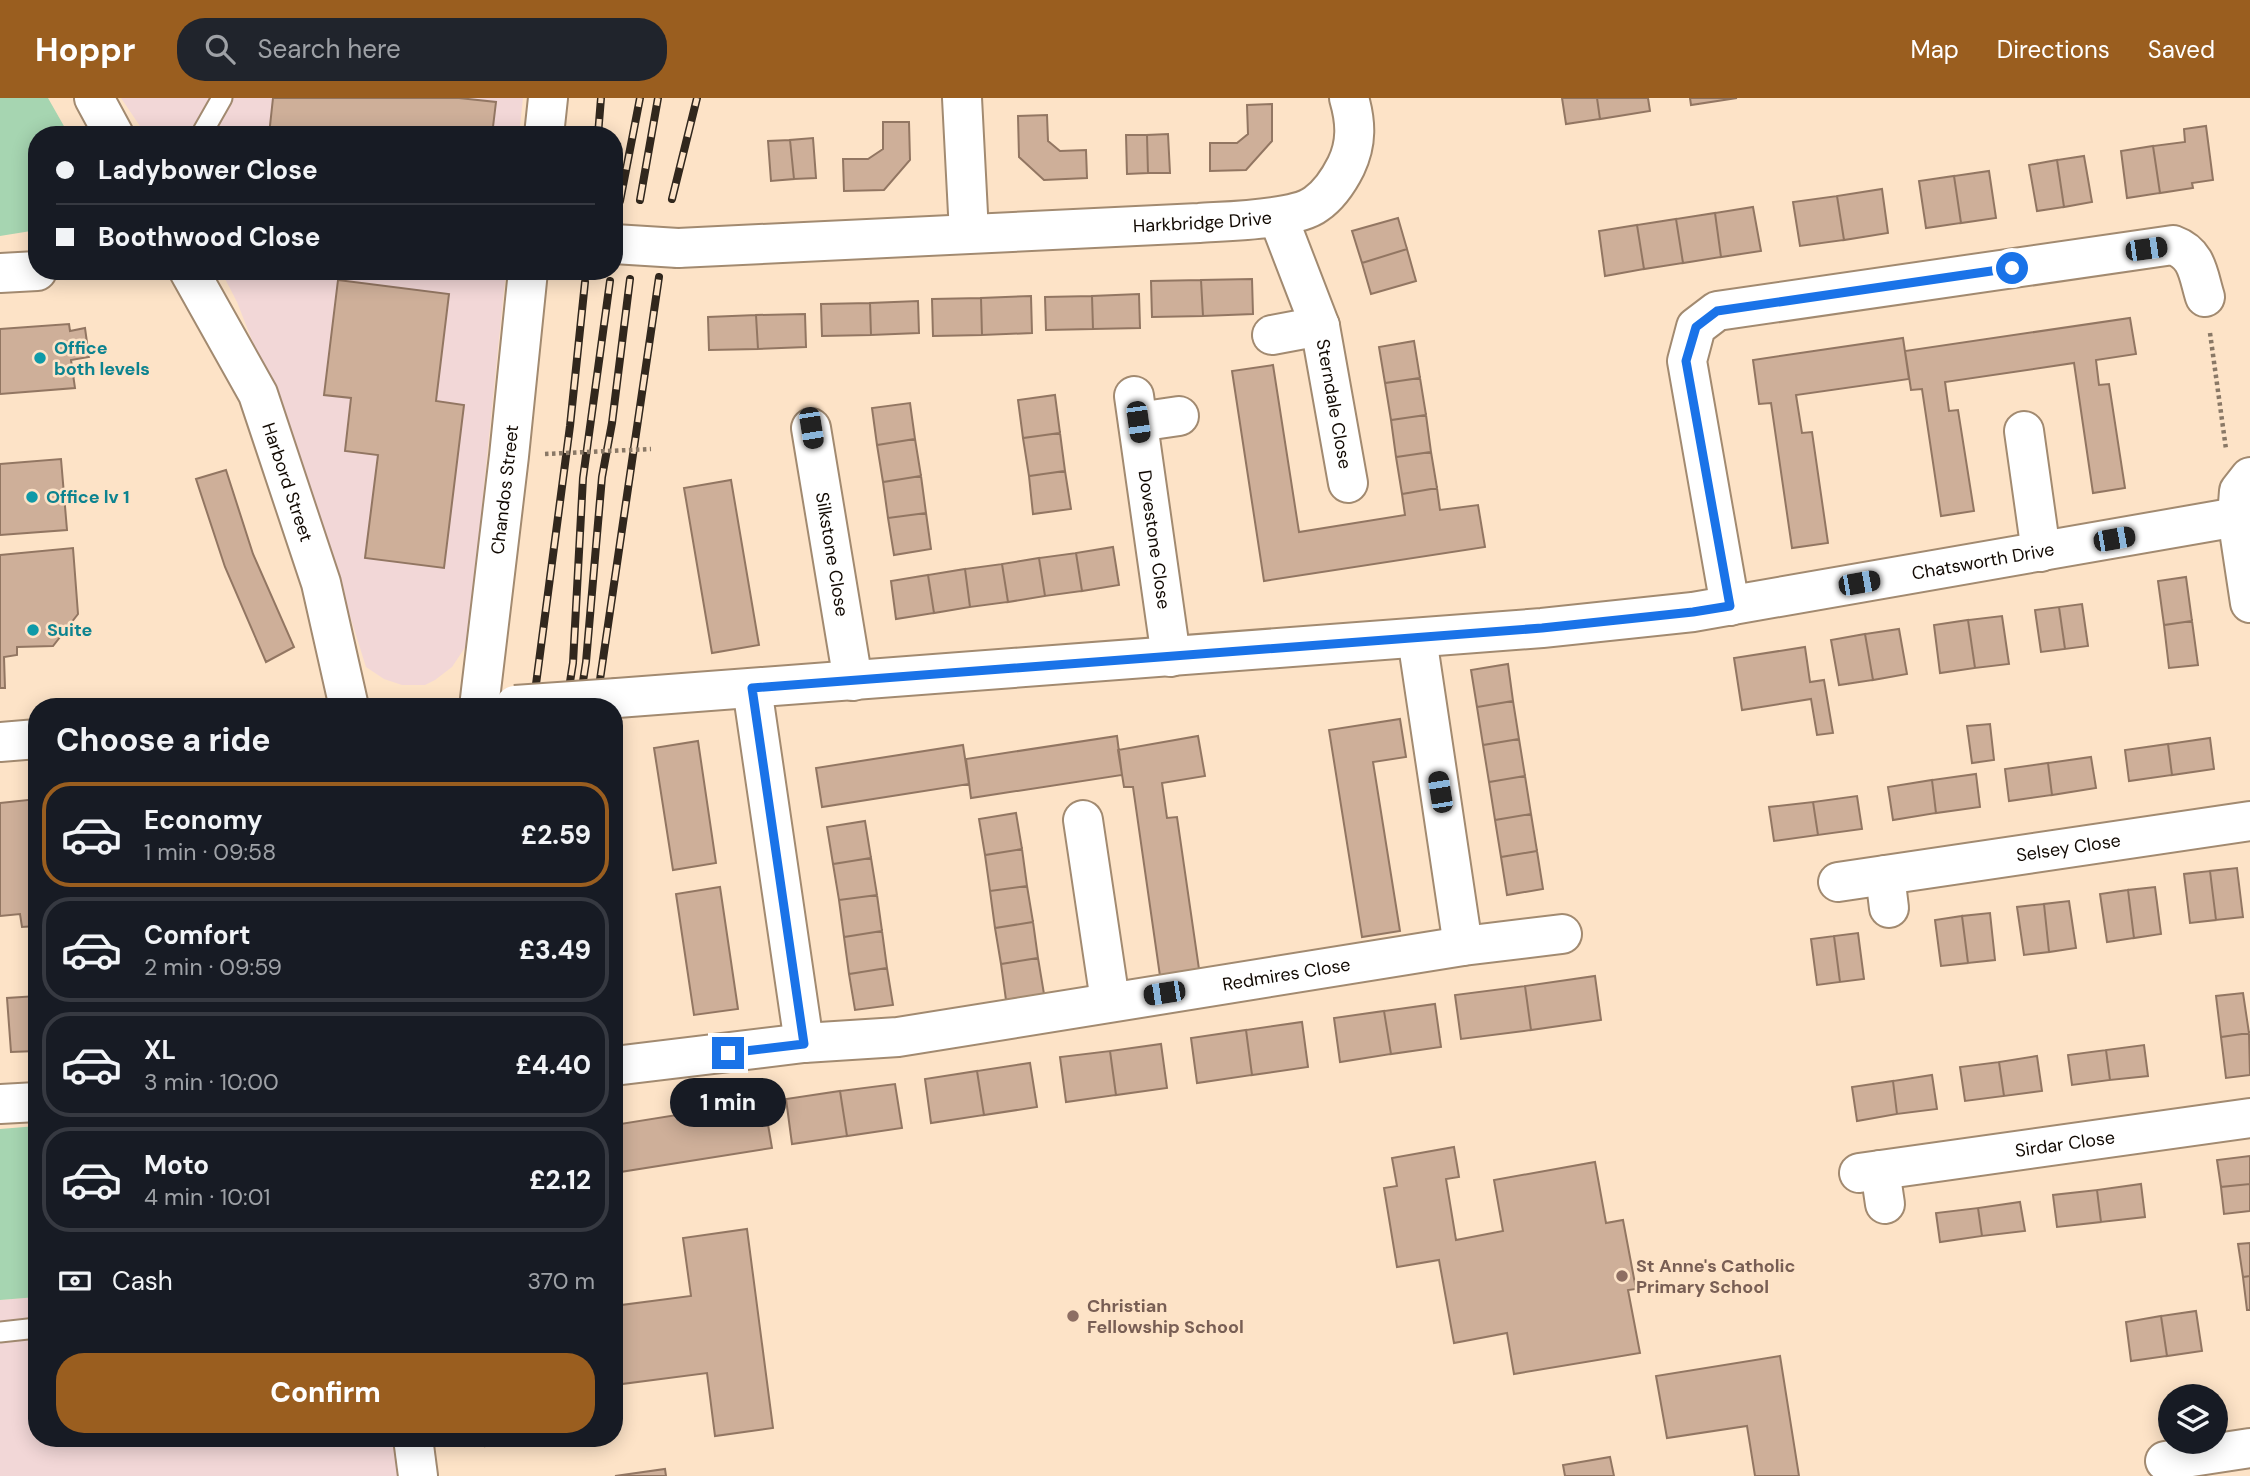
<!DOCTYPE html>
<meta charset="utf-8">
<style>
body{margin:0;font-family:"DM Sans",sans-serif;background:#20242c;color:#f1f3f6;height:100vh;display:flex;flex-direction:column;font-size:26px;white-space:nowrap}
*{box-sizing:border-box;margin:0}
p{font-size:23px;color:#9ea1a6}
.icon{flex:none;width:38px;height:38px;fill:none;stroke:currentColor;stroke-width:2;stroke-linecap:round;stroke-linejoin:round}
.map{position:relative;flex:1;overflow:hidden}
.side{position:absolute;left:28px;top:600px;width:595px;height:749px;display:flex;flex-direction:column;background:#171b24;border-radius:28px;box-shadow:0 4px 18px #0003}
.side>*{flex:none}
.banner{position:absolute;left:28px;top:28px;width:595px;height:154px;border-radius:28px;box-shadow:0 4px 18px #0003;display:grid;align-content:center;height:154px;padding:0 28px;background:#171b24}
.tools{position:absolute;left:2158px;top:1286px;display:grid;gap:14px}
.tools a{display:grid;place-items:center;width:70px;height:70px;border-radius:50%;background:#171b24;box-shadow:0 4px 18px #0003;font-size:35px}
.end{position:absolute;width:32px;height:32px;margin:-16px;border:9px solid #1a73e8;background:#fff;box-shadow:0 0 0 4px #fff}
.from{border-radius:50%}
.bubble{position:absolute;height:49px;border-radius:24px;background:#171b24;box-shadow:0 4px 18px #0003;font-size:23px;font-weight:800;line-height:49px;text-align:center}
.car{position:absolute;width:21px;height:42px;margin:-21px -10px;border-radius:9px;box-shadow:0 0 5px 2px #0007;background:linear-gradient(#222 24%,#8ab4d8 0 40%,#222 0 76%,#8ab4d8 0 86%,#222 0)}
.banner b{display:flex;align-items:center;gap:24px;height:66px;font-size:26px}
.banner b+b{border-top:2px solid #363941}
.banner i{width:18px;height:18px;background:#f1f3f6}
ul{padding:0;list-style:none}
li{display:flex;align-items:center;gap:21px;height:105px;margin:0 14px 10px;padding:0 14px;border:4px solid #363941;border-radius:28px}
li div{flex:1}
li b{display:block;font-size:26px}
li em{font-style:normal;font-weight:800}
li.active{border-color:#9a5e1f}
li>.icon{width:63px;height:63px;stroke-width:1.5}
h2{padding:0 28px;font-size:32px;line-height:84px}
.pay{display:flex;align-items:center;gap:18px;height:77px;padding:0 28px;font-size:26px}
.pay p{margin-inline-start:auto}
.action{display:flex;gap:14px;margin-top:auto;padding:14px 28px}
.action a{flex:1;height:80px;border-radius:28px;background:#9a5e1f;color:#fff;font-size:28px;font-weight:800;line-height:80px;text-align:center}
header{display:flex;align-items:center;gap:42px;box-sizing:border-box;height:98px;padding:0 35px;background:#9a5e1f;color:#fff}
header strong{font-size:33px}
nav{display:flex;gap:38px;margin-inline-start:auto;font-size:24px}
.search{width:490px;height:63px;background:#20242c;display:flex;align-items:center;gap:18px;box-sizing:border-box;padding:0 24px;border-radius:28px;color:#9ea1a6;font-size:26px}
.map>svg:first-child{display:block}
.commercial{fill:#f2d7d7}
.green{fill:#a6d5b1}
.building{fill:#ceaf99;stroke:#927662;stroke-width:2}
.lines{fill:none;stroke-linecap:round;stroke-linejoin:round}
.lane-casing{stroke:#a28a70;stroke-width:23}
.street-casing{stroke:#a28a70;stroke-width:42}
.secondary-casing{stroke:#a28a70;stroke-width:42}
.path{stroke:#897866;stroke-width:4.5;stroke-dasharray:3.5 3.5;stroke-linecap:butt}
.lane{stroke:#fff;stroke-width:19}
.street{stroke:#fff;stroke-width:38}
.secondary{stroke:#fff;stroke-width:38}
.rail-casing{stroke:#31271d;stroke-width:8}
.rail{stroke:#fde3c7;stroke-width:5;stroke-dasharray:16;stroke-linecap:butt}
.street-bridge-casing{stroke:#a28a70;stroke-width:42;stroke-linecap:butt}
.path-bridge{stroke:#897866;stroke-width:4.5;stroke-dasharray:3.5 3.5;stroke-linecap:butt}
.street-bridge{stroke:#fff;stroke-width:38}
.route{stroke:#1a73e8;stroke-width:9}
.culture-dot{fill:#0f9aa8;stroke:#fde3c7;stroke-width:2.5}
.education-dot{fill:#8d6e63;stroke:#fde3c7;stroke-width:2.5}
.labels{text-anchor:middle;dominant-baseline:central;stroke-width:5;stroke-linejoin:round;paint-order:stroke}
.street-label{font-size:18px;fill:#120a03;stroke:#fde3c7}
.culture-label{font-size:18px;font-weight:bold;fill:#0d838f;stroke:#fde3c7;text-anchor:start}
.education-label{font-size:18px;font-weight:bold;fill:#785e54;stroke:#fde3c7;text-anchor:start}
</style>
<header>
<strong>Hoppr</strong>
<div class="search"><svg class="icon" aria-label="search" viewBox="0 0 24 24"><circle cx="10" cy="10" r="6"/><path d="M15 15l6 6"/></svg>Search here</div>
<nav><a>Map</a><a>Directions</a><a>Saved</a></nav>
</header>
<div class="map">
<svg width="2250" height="1378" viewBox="0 0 2250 1378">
<rect width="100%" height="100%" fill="#fde3c7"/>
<path class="commercial" d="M121,0H523L519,37H146Z
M221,173H506L468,545L452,569L435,582L425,587H402L384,581L366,569L310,390L237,204Z
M37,1199V1340L407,1341L412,1378H0V1202Z"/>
<path class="green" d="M0,0H48L69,37H37V132L0,138Z
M37,1028V1199L0,1202V1031Z"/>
<path class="building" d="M273,0H459L496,4L492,37H269Z
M1562,0H1597L1600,21L1566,26Z
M1597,0H1648L1650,13L1600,21Z
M1690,0H1737L1691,7Z
M1272,6V43L1246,72L1210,73V45H1237L1248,36L1247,7Z
M1047,17L1048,43L1060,53L1086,52L1087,80L1044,82L1019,59L1018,18Z
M883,24H909L910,62L884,92L844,93L843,61H868L883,51Z
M2206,28L2213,82L2192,85L2193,90L2160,95L2153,48L2185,44L2184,31Z
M1168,36L1170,75H1148L1147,37Z
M1126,37H1147L1148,75L1127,76Z
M813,40L816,80L794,81L790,42Z
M790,42L794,81L771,83L768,43Z
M2153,48L2160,95L2127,100L2121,53Z
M2084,58L2092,104L2064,109L2057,62Z
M2057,62L2064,109L2037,113L2029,67Z
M1989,73L1996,120L1961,125L1954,78Z
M1954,78L1961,125L1926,130L1919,83Z
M1882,91L1888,135L1844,142L1837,98Z
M1837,98L1844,142L1800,148L1793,104Z
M1753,109L1761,153L1721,159L1715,115Z
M1715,115L1721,159L1683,165L1676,121Z
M1398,120L1407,151L1362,165L1352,133Z
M1676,121L1683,165L1644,171L1637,127Z
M1637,127L1644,171L1605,178L1599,133Z
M1407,151L1416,183L1371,196L1362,165Z
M1252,181L1253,216L1203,218L1201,182Z
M338,182L449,196L436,303L464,307L444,470L365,460L378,357L345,353L351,300L324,297Z
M1201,182L1203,218L1152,219L1151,183Z
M1139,196L1140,230L1093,231L1092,198Z
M1031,198L1032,235L982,237L981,200Z
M1092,198L1093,231L1046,232L1045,199Z
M981,200L982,237L933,238L932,201Z
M918,203L919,235L871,237L870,205Z
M870,205L871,237L822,238L821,206Z
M805,216L806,249L758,251L756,217Z
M756,217L758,251L709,252L708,219Z
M2130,220L2136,256L2096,262L2099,287L2109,286L2125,390L2093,395L2074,265L1945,284L1949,313L1958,312L1974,413L1941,418L1922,291L1911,292L1905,253Z
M69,226L70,233L85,230L89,259L71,262L75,290L0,296V231Z
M1903,240L1909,281L1796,297L1802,335L1812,334L1828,445L1792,450L1771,305L1759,306L1753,262Z
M1414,243L1420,280L1385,285L1379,249Z
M1273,267L1299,434L1405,417L1402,396L1437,390L1440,412L1478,407L1485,449L1264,483L1232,273Z
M1420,280L1426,317L1391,322L1385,285Z
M1055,297L1060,335L1023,340L1018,302Z
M910,305L915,341L877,347L872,310Z
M1426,317L1431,354L1396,359L1391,322Z
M1060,335L1065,373L1029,378L1023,340Z
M915,341L921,378L883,384L877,347Z
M1431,354L1437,390L1402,396L1396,359Z
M61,361L67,432L0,437V366Z
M226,372L253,456L294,549L266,564L225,469L196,381Z
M1065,373L1071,411L1033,416L1029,378Z
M921,378L926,415L888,420L883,384Z
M731,382L759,547L712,555L684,390Z
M926,415L931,451L894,457L888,420Z
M1113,449L1119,487L1082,493L1076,455Z
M73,450L78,516L53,548L17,549V557L4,559L5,590H0V457Z
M1076,455L1082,493L1045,498L1039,460Z
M1039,460L1045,498L1008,504L1002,466Z
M1002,466L1008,504L970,509L965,471Z
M965,471L970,509L934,515L928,477Z
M928,477L934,515L896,521L891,483Z
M2186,479L2192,523L2164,527L2158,483Z
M2082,506L2088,548L2065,551L2059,509Z
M2059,509L2065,551L2041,554L2035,512Z
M2002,518L2009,566L1975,570L1968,522Z
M1968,522L1975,570L1940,575L1934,527Z
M2192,523L2198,567L2169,570L2164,527Z
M1899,531L1907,576L1873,582L1865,536Z
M1865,536L1873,582L1839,587L1831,542Z
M1805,549L1810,584L1824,582L1833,635L1817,637L1811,601L1742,612L1734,560Z
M1508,566L1513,603L1477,609L1471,572Z
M1513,603L1519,641L1483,647L1477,609Z
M1400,621L1406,659L1373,664L1400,833L1362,839L1329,632Z
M1990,626L1994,662L1972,665L1967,628Z
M1117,638L1122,677L971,700L966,661Z
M1198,638L1205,678L1162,685L1167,720L1177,719L1199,871L1160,878L1133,689H1124L1118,652Z
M2210,640L2214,671L2172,677L2168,646Z
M1519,641L1525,678L1489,684L1483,647Z
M698,643L716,765L673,772L654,650Z
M2168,646L2172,677L2129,683L2125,652Z
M963,647L969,686L822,709L816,670Z
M2091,659L2096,690L2052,697L2048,665Z
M2048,665L2052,697L2009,703L2005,671Z
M1976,676L1980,709L1936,715L1932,682Z
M1525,678L1531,716L1495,722L1489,684Z
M1932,682L1936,715L1893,722L1888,689Z
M1857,698L1862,731L1818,737L1813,704Z
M37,701V828L22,829L20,816L0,818V705Z
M1813,704L1818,737L1774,743L1769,709Z
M1016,715L1022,751L985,757L979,721Z
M1531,716L1537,753L1501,759L1495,722Z
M865,723L871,760L833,766L827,729Z
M1022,751L1027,788L990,793L985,757Z
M1537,753L1543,791L1507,797L1501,759Z
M871,760L877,797L839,802L833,766Z
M2237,770L2243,819L2216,822L2210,773Z
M2210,773L2216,822L2190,825L2184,776Z
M1027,788L1033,824L995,830L990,793Z
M720,789L738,911L694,917L676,796Z
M2155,789L2161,836L2134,840L2128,792Z
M2128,792L2134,840L2107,844L2100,796Z
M877,797L882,833L844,839L839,802Z
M2069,803L2076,850L2049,854L2044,806Z
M2044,806L2049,854L2024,857L2017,809Z
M1990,815L1995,862L1968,865L1962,818Z
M1962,818L1968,865L1941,868L1935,822Z
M1033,824L1038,860L1001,866L995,830Z
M882,833L887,870L849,876L844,839Z
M1858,835L1864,881L1840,884L1834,838Z
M1834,838L1840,884L1817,887L1811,841Z
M1038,860L1044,896L1006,902L1001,866Z
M887,870L893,907L855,912L849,876Z
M1595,878L1601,922L1531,932L1525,888Z
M1525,888L1531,932L1461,941L1455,897Z
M2243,895L2249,935L2221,939L2216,898Z
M37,898V953L11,954L7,900Z
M1435,906L1441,949L1391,956L1384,913Z
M1384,913L1391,956L1340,964L1334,920Z
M1302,924L1308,969L1252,977L1246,932Z
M1246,932L1252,977L1197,985L1191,940Z
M2249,935L2250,977L2226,980L2221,939Z
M1161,946L1167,990L1116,997L1110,953Z
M2144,947L2148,978L2110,982L2106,952Z
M2106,952L2110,982L2072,987L2068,957Z
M1110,953L1116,997L1066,1004L1060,959Z
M2037,958L2042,993L2004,998L1999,964Z
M1999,964L2004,998L1965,1003L1960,969Z
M1030,965L1037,1009L984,1017L977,973Z
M977,973L984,1017L931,1025L925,981Z
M1932,977L1937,1011L1897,1016L1893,983Z
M1893,983L1897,1016L1857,1023L1852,989Z
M895,986L902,1030L847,1038L840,993Z
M840,993L847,1038L792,1046L786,1001Z
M764,1003L772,1050L614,1075V1027Z
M1454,1049L1459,1079L1446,1081L1456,1142L1503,1133L1494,1082L1595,1064L1606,1125L1623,1122L1636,1191L1628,1192L1640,1255L1514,1276L1507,1235L1454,1245L1439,1162L1397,1169L1384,1090L1397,1088L1392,1060Z
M2250,1058V1086L2221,1089L2217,1062Z
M2141,1086L2145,1119L2101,1124L2097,1092Z
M2250,1086V1113L2224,1116L2221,1089Z
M2097,1092L2101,1124L2057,1129L2053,1097Z
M2020,1104L2025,1133L1982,1138L1978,1110Z
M1978,1110L1982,1138L1940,1144L1936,1115Z
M747,1131L773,1330L715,1338L707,1275L614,1287V1208L691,1198L683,1140Z
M2250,1145V1178L2243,1179L2238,1146Z
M2250,1178V1212H2247L2243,1179Z
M2196,1213L2202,1253L2167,1258L2161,1218Z
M2161,1218L2167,1258L2131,1263L2126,1224Z
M1780,1258L1799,1378H1755L1747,1328L1667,1340L1656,1278Z
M484,1340H536V1341L485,1348Z
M1610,1359L1614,1378H1565L1563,1367Z
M665,1371L666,1378H615Z"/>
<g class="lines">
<g class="lane-casing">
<path id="lane" d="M201,37L222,0
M0,1234L37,1230"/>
</g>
<g class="street-casing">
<g id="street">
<path d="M962,0L969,135"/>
<path d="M544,37L548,0"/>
<path id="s1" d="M1278,119L1320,228L1348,385"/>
<path id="s2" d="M678,150L1199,125C1226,123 1295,122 1316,106C1329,97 1339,82 1346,68C1357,45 1356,24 1349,0"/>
<path d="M1272,237L1320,228"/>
<path id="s3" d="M1134,298L1171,559"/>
<path d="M1138,324L1179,318"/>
<path id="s4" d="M811,330L853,583"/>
<path d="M2024,333L2041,454"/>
<path d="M2250,379L2239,393L2237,419L2250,505"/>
<path d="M1730,508L1687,263L1696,229L1717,213L2173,147C2198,156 2198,177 2205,199"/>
<path d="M1417,540L1463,848"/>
<path d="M752,590L804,945"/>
<path id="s5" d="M617,600L1542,530L1693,514L2237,419"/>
<path id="s6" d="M479,609L509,358L528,173"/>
<path d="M0,644L37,641"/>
<path d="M1083,722L1110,903"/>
<path d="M1885,777L1889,810"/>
<path id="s7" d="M1838,784L2250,723"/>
<path id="s8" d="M614,968L804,945L898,939L1463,848L1562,836"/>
<path d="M0,1006L37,1004"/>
<path d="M1880,1072L1885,1106"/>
<path id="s9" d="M1859,1075L2250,1020"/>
<path d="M2165,1363L2250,1350"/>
</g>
</g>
<g class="secondary-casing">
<g id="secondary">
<path d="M94,0L114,37"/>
<path id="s10" d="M189,173L258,296L321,485L349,609"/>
<path d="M0,175L37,173"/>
<path d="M413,1340L418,1378"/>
</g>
</g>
<path class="path" d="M2210,235L2226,351"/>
<use href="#lane" class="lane"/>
<use href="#street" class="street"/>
<use href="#secondary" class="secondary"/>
<g class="rail-casing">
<path id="rail" d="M598,37L601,0
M672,101L697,0
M640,102L658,0
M620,103L640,0
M533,609L570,328L585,184
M566,609L573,565L583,380L610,183
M579,609L586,564L602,379L612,325L630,181
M596,609L659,179"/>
</g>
<use href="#rail" class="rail"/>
<g class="street-bridge-casing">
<path id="street-bridge" d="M614,146L678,150
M515,607L617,600"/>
</g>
<path class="path-bridge" d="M545,356L651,351"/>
<use href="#street-bridge" class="street-bridge"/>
</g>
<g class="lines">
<path class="route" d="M728,955L804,946L752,590L1542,530L1693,514L1730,508L1686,263L1696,229L1717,213L2012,170"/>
</g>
<g class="culture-dot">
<circle cx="40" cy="260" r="7"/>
<circle cx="32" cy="399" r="7"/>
<circle cx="33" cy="532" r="7"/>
</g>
<g class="education-dot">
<circle cx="1622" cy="1178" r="7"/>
<circle cx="1073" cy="1218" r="7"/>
</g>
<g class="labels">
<g class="street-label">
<text stroke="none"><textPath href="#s2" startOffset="525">Harkbridge Drive</textPath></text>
<text stroke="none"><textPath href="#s1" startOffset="196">Sterndale Close</textPath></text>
<text stroke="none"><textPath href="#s10" startOffset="234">Harbord Street</textPath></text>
<text stroke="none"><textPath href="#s6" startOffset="219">Chandos Street</textPath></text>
<text stroke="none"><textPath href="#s3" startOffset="145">Dovestone Close</textPath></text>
<text stroke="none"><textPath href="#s4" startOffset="128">Silkstone Close</textPath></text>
<text stroke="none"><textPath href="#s5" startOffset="1374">Chatsworth Drive</textPath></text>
<text stroke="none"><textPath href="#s7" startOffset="233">Selsey Close</textPath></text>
<text stroke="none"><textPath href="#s8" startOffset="679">Redmires Close</textPath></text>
<text stroke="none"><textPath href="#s9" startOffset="208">Sirdar Close</textPath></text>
</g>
<g class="culture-label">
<text x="54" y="250">Office<tspan x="54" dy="21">both levels</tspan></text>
<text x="46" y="399">Office lv 1</text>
<text x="47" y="532">Suite</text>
</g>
<g class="education-label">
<text x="1636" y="1168">St Anne's Catholic<tspan x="1636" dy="21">Primary School</tspan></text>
<text x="1087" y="1208">Christian<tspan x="1087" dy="21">Fellowship School</tspan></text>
</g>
</g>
</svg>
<div class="tools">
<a><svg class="icon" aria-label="layers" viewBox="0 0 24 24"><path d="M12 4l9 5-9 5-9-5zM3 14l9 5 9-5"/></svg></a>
</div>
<i class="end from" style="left:2012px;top:170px"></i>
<i class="end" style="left:728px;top:955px"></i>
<div class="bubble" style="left:670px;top:980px;width:116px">1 min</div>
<i class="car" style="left:2146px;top:151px;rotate:82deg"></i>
<i class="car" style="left:1138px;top:324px;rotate:172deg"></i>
<i class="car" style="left:811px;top:330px;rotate:171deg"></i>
<i class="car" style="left:2114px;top:441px;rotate:80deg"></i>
<i class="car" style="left:1859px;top:485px;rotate:80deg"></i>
<i class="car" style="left:1440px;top:694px;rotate:351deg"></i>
<i class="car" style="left:1164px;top:895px;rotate:261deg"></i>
<div class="banner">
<b><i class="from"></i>Ladybower Close</b>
<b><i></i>Boothwood Close</b>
</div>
<section class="side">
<h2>Choose a ride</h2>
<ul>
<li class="active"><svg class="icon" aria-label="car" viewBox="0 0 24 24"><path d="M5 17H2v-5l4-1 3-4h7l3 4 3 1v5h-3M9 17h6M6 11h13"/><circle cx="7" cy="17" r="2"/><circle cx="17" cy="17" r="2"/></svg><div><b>Economy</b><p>1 min · 09:58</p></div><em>£2.59</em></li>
<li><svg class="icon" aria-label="car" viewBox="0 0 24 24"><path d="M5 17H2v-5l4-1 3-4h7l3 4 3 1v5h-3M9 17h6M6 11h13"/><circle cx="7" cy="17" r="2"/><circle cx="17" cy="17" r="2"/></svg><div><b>Comfort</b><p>2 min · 09:59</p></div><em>£3.49</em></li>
<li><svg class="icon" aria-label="car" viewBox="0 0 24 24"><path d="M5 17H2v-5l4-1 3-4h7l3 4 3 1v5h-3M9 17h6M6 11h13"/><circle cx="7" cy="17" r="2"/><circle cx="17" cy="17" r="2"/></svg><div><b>XL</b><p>3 min · 10:00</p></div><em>£4.40</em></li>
<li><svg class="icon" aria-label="car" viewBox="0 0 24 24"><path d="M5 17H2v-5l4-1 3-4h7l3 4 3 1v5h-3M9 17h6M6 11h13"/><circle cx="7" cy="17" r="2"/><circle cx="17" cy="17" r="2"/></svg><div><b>Moto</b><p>4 min · 10:01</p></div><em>£2.12</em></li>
</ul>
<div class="pay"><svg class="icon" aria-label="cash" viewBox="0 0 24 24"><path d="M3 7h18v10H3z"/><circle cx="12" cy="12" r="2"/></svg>Cash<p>370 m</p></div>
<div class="action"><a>Confirm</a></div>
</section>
</div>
